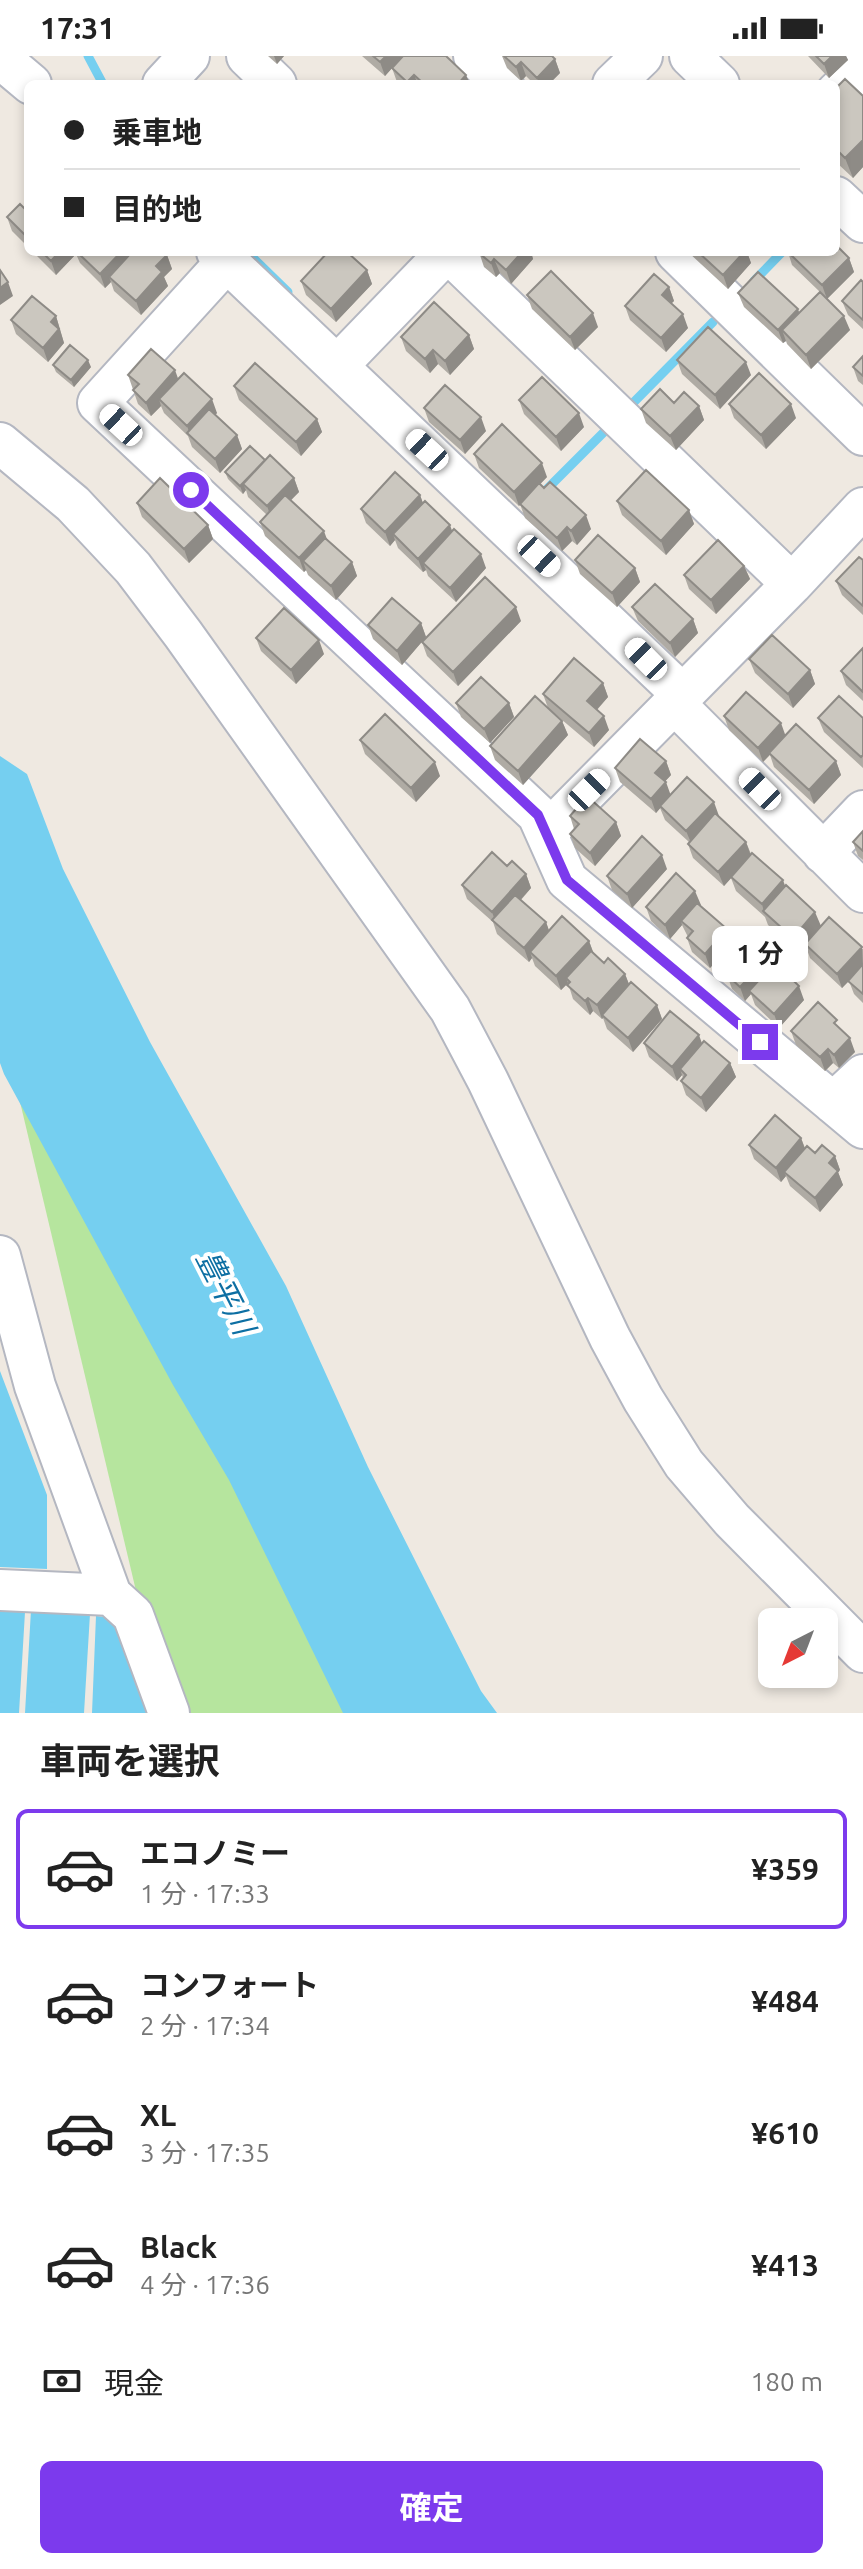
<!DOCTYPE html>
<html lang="ja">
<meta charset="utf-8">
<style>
body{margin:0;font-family:Ubuntu,"Noto Sans JP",sans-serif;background:#f2f2f2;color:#222;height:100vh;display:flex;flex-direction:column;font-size:30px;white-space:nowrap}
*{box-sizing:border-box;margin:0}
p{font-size:26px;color:#767676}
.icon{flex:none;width:44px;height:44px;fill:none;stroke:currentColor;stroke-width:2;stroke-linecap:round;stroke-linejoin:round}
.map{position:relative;height:1657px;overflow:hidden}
.sheet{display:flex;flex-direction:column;background:#fff;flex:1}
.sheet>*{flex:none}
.banner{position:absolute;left:24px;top:24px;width:816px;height:176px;border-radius:12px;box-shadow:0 4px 12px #0003;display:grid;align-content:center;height:176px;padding:0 40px;background:#fff}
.needle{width:52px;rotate:222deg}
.buttons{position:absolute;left:758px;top:1552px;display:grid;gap:16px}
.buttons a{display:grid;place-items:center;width:80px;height:80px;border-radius:12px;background:#fff;box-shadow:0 4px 12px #0003;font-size:40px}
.end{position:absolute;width:36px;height:36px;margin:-18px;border:10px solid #7c3aed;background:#fff;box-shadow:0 0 0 4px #fff}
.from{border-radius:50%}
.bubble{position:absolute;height:56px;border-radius:12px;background:#fff;box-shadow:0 4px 12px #0003;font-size:26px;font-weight:700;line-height:56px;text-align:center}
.car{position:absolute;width:24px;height:48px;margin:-24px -12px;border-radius:10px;box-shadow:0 0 6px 2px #0007;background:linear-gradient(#fff 24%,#345 0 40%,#fff 0 76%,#345 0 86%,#fff 0)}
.banner b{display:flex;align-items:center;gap:28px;height:76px;font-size:30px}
.banner b+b{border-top:2px solid #e0e0e0}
.banner i{width:20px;height:20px;background:#222}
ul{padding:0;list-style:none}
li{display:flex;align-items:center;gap:24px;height:120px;margin:0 16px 12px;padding:0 24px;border:4px solid transparent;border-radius:12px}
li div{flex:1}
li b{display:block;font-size:30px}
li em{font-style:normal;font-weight:700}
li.on{border-color:#7c3aed}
li>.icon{width:72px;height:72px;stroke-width:1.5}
h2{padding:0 40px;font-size:36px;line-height:96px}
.pay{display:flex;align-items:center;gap:20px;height:88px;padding:0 40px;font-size:30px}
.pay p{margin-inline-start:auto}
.cta{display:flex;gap:16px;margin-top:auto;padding:16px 40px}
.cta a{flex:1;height:92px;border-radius:12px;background:#7c3aed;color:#fff;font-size:32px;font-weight:700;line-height:92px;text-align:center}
.status{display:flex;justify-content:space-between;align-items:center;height:56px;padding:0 40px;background:#fff;direction:ltr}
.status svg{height:22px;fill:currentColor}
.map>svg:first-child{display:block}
.green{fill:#b6e59e}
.water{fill:#75cff0}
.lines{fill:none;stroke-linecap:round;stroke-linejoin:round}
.stream{stroke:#75cff0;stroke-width:9}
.minor-casing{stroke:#b4b7c1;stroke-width:44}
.minor{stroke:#fff;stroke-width:40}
.wall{fill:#afaba4}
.shaded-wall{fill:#8e8b86}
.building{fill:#cbc7bf;stroke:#8e8b86;stroke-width:2}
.route{stroke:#7c3aed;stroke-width:10}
.labels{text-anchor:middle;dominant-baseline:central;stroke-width:8;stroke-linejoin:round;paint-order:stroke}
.water-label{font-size:30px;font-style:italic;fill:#0d6fa3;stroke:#fff}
</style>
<div class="status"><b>17:31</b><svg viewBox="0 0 49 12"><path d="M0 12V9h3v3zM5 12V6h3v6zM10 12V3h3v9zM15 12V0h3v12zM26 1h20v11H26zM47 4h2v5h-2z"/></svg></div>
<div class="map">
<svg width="863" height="1657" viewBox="0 0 863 1657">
<rect width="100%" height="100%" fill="#efe9e1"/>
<path class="green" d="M16,1029L388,1657H165Z"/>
<path class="water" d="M0,700L27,718L63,813L150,986L286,1230L368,1411L481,1635L497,1657H343L229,1424L173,1329L4,1018L0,1007Z
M0,1315L47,1439V1513L0,1511Z
M31,1554L90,1558L84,1657H25Z
M0,1555L25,1556L19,1657H0Z
M96,1560L117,1562L152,1657H92Z"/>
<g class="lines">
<path class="stream" d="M88,0L103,28
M247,196L288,236
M754,225L782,196
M630,350L713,266
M545,435L608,372"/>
<g class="minor-casing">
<path id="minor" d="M247,0L276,28
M474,0L503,28
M690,0L719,28
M0,2L31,28
M163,28L189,0
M613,28L642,0
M836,37L863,11
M836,141L863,166
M217,196L683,639
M448,196L792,528
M676,196L863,379
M227,205L98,347L538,759L567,824L863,1072
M338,309L447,196
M0,387L73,448L133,512L183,578L450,953L488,1025L610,1282L643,1343L684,1408L732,1464L863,1596
M675,648L863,836
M546,777L792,528L863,452
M823,797L863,755
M833,1047L863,1019
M0,1200L35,1330L111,1539L133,1559L169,1657
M0,1534L111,1539"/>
</g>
<use href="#minor" class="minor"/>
</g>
<path class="wall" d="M268,0H284L277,8Z
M362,0H403L470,28H400L397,26L392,12L385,20Z
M502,0H552L555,3L560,17L549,28H534L526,20L521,25L507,12Z
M808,0H846L848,4L829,22Z
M836,32L863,40V111L853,122L836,106Z
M28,150V191L12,175L7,161L25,153Z
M33,196H164L167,199L172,213L164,221L168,230L141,259L114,235L111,226L105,232L80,207L76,198L56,219Z
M476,196H531L533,203L511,228L500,217L496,221L484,211L480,199Z
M688,196H747L751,207L728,233Z
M788,196L849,202L854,216L827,243L850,274L811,313L787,288L786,285L783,287L744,251L738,237L799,257L820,236L792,209Z
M367,214L372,228L336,266L306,239L301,225Z
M863,226V273L848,259L842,245Z
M669,231L674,245L671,247L688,272L666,296L630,264L625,250Z
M527,239L598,271L575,294L532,253Z
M56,260L64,287L48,306L16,278L11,264Z
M469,279L474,293L450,319L438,308L430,317L406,295L401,281Z
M863,300V329L858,325L853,311Z
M677,304L751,319L720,353L682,318Z
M53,309L91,311L74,331L56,316Z
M128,319L178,323L217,357L215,359L237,379L242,393L220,417L192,391L188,380L164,357L161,350L151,360L138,348Z
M234,330L317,363L322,376L301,400L239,344Z
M519,344L584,371L561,395L524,358Z
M674,347L699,350L704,364L676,394L646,367L641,353Z
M729,348L796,362L766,393L734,362Z
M424,352L486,375L465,398L429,366Z
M474,398L547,421L540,428L591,473L577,489L572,485L562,495L525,462L520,448L519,450L479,412Z
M265,404L294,422L299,436L290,444L328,484L352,506L357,520L336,544L308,519L306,514L304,516L265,480L260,466L267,459L248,441L246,434L243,438L228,423L225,416Z
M420,439L423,447L452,475L486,512L456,546L428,520L426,514L423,516L398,492L395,484L390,490L366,467L361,453Z
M617,445L689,454L694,468L666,499L622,459Z
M137,447L208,469L213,483L189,507L142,461Z
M575,504L635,512L640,526L617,551L580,518Z
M863,504V559L842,539L836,525Z
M744,510L750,523L716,558L689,533L684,519Z
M632,551L693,563L698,577L675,601L638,565Z
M521,565L458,630L427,600L422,586Z
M421,567L426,581L402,609L373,583L368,569Z
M256,582L324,598L296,628L261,595Z
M863,592V645L846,629L841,615Z
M749,603L810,614L815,628L793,652L755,617Z
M603,627L608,641L597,654L609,674L594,691L548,652L543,638Z
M456,647H509L514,661L490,687L461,661Z
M724,660L786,679L836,705L841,719L814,748L774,711L770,699L763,706L729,674Z
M818,662H863V712L824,676Z
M562,665L568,679L523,729L495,704L490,690Z
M360,684L440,720L416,746L365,698Z
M666,705L671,719L665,725L670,739L719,760L746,786L751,798L785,830L821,870L798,895L768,869L765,861L736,835L731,822L724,830L693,802L688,788L689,786L665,764L660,752L656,757L620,726L615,712Z
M570,760L616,766L621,780L595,810L575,792L570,778L574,773Z
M863,775V804L858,800L853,786Z
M507,810L526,818L531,832L521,844L546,866L549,875L589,885L594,898L604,907L625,918L629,928L657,949L662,963L633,996L607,973L603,962L602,963L593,955L590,959L573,943L568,927L561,934L535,910L532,902L529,906L497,878L493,866L467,843L462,829Z
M667,813L632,852L612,834L607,820Z
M700,849L727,873L730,882L770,899L773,909L804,944L779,972L755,949L751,938L745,945L732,933L727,919L732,914L725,897L728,895L727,893L710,912L692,896L687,882L688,881L682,869L670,883L651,865L646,851Z
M805,888L863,893V947L854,938L849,925L842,932L810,902Z
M841,974L855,996L839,1012L833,1007L825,1015L796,989L791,975Z
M644,987H702L730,1007L736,1021L706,1056L686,1039L681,1025L683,1022L682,1019L677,1025L649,1001Z
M801,1082L805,1092L815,1097L835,1100L840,1114L838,1116L843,1129L820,1156L790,1130L786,1120L781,1126L754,1103L749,1089Z"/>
<path class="shaded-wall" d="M274,0H284L277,8Z
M386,0H403L385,20L380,6Z
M832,0H846L848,4L829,22L824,8Z
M555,3L560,17L549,28H539L537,22Z
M521,6L526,20L521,25L516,11Z
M414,19L418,28H408L407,26Z
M466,19L470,28H458Z
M863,84V111L853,122L845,102Z
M59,196H76V198L56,219L51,205Z
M121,196H134L109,221L111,226L105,232L100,218Z
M522,196H531L533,203L511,228L506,214Z
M744,196H747L751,207L728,233L723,219Z
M167,199L172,213L164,221L168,230L141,259L136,245L156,210Z
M849,202L854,216L827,243L822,229Z
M494,203L500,217L496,221L491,207Z
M367,214L372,228L336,266L331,253Z
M8,226L13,240L0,249V232Z
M669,231L674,245L667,252L662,239Z
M798,253L803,267L782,274L786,285L783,287L778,274Z
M593,257L598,271L575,294L570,281Z
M683,258L688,272L666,296L661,282Z
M56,260L64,287L48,306L43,292L51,266Z
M844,260L850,274L811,313L806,299Z
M469,279L474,293L450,319L445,305Z
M433,294L438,308L430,317L425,303Z
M88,304L91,311L74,331L71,324Z
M746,306L751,319L720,353L715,339Z
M175,314L180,328L159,343L161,350L151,360L146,347Z
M212,343L217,357L193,383L191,381L187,370Z
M791,348L796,362L766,393L761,379Z
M699,350L704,364L676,394L670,380Z
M579,357L584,371L561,395L556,381Z
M481,361L486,375L465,398L460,384Z
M317,363L322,376L301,400L296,386Z
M237,379L242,393L220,417L215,403Z
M542,407L547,421L519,450L514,436Z
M294,422L299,436L272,464L267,450Z
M243,428L246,434L243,438L240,430Z
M420,439L425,453L393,478L395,484L390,490L385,476Z
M689,454L694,468L666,499L661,485Z
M586,459L591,473L577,489L571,475Z
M208,469L213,483L189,507L184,493Z
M450,469L455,483L423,507L426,514L423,516L418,503Z
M567,471L572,485L562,495L557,482Z
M324,475L329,489L303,505L306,514L304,516L299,502Z
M481,498L486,512L456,546L450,532Z
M352,506L357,520L336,544L331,530Z
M744,510L750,523L716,558L711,544Z
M635,512L640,526L617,551L612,537Z
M516,551L521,565L458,630L453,616Z
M693,563L698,577L675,601L670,587Z
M421,567L426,581L402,609L397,595Z
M319,584L324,598L296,628L291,614Z
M810,614L815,628L793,652L788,638Z
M603,627L608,641L592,659L587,645Z
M509,647L514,661L490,687L484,673Z
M604,660L609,674L594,691L589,677Z
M562,665L568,679L523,729L518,715Z
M781,667L786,681L763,706L758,692Z
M666,705L671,719L660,731L655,717Z
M836,705L841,719L814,748L809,734Z
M435,706L440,720L416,746L411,732Z
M666,726L671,740L656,757L651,743Z
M714,746L719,760L692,789L686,775Z
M616,766L621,780L595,810L590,797Z
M746,786L751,800L724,830L718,816Z
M662,799L667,813L632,852L627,838Z
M526,818L531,832L497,870L492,856Z
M783,824L788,838L764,856L762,848Z
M695,835L701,849L681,865L682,869L670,883L665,869Z
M815,856L821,870L798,895L793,882Z
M546,866L551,880L530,896L532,902L529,906L524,892Z
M727,873L732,887L725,888L727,893L710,912L705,898Z
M589,885L594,899L566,922L568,927L561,934L556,920Z
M862,891L863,910L842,932L837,918Z
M770,899L775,912L749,935L751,938L745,945L740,931Z
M625,918L630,931L602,959L603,962L602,963L597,949Z
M799,930L804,944L779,972L774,958Z
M588,942L593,955L590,959L585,945Z
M657,949L662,963L633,996L628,982Z
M699,979L704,993L680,1013L682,1019L677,1025L672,1011Z
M850,982L855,996L839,1012L834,999Z
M828,993L833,1007L825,1015L820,1001Z
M730,1007L736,1021L706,1056L701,1042Z
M801,1082L806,1096L784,1116L786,1120L781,1126L776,1112Z
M835,1100L840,1114L838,1116L843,1129L820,1156L815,1142L829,1107Z"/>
<path class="building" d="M373,0H386L380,6Z
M403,0H446L466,19L458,28H424L414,19L407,26L392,12Z
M504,0H552L555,3L537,22L521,6L516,11Z
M816,0H832L824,8Z
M845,23L863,40V84L845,102L836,93V32Z
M20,148L25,153L28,150V182L7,161Z
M836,189L849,202L822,229L788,196H836Z
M42,196H59L51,205Z
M77,196H121L100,218Z
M132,196H164L167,199L156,210L162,216L136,245L109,221Z
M328,196H347L367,214L331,253L301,225Z
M480,196H522L506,214L494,203L491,207L479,197Z
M698,196H744L723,219Z
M0,214L8,226L0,232Z
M551,215L593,257L570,281L527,239Z
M758,216L798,253L778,274L738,237Z
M654,218L669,231L662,239L683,258L661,282L625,250Z
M861,224L863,226V264L842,245Z
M820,236L844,260L806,299L782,274Z
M32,240L56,260L51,266L59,273L43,292L11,264Z
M434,246L469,279L445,305L433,294L425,303L401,281Z
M708,271L746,306L715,339L677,304Z
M70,289L88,304L71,324L53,309Z
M151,293L175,314L146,347L133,334L139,328L128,319Z
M863,300V320L853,311Z
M255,307L317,363L296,386L234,330Z
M184,317L212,343L187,370L159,343Z
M759,317L791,348L761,379L729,348Z
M542,321L579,357L556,381L519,344Z
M445,329L481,361L460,384L424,352Z
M660,333L674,347L684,336L699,350L670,380L641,353Z
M209,353L237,379L215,403L187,377Z
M502,368L542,407L514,436L474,398Z
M250,390L265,404L240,430L225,416Z
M270,399L294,422L267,450L243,428Z
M646,414L689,454L661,485L617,445Z
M395,416L420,439L385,476L361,453Z
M160,422L208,469L184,493L137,447Z
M550,426L586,459L571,475L567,471L557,482L520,448L539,427L544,432Z
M285,439L324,475L299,502L260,466Z
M425,445L450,469L418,503L393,478Z
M454,473L481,498L450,532L423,507Z
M598,479L635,512L612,537L575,504Z
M325,482L352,506L331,530L303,505Z
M718,484L744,510L711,544L684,519Z
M859,501L863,504V550L836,525Z
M485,521L516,551L453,616L422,586Z
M655,528L693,563L670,587L632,551Z
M392,542L421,567L397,595L368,569Z
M284,552L319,584L291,614L256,582Z
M772,579L810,614L788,638L749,603Z
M863,592V636L841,615Z
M574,602L603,627L587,645L604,660L589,677L543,638Z
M481,621L509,647L484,673L456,647Z
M746,636L781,667L758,692L724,660Z
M535,640L562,665L518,715L490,690Z
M839,640L863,662V699L861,701L818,662Z
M385,658L435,706L411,732L360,684Z
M796,668L836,705L809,734L769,697Z
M640,683L666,705L655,717L666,726L651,743L615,712Z
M687,721L714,746L686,775L660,750Z
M587,740L616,766L590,797L570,778L579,768L570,760Z
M715,757L746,786L718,816L688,788Z
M863,775V795L853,786Z
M642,780L662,799L627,838L607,820Z
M492,796L507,810L512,805L526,818L492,856L462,829Z
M752,797L783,824L762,848L731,821Z
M676,817L695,835L665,869L646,851Z
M786,829L815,856L793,882L763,855Z
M515,839L546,866L524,892L492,864Z
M697,847L727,873L705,898L687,882L693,875L681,865Z
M562,860L589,885L556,920L530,896Z
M829,861L862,891L837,918L805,888Z
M740,872L770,899L740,931L727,919L734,911L729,907L732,904L725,897L730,892L725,888Z
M591,895L604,907L608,902L625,918L597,949L588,942L585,945L567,929L570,926L566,922Z
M775,907L799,930L774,958L749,935Z
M863,908V938L848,925Z
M631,926L657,949L628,982L602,959Z
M818,946L837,964L834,967L850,982L834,999L828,993L820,1001L791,975Z
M670,955L699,979L672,1011L644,987Z
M704,985L730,1007L701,1042L681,1025L686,1019L680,1013Z
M775,1059L801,1082L776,1112L749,1089Z
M822,1089L835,1100L829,1107L838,1115L815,1142L784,1116L807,1090L815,1097Z"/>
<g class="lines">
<path class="route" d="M191,434L538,759L567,824L760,986"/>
</g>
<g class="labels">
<g class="water-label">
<text transform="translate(226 1236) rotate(63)">豊平川</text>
</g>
</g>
</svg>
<div class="buttons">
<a><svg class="needle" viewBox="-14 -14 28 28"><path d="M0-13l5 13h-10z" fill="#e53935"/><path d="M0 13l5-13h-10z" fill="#767676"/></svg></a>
</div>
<i class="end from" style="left:191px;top:434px"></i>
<i class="end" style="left:760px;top:986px"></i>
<div class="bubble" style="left:712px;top:870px;width:96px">1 分</div>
<i class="car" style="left:121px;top:369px;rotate:313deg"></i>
<i class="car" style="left:427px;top:394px;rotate:313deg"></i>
<i class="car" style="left:539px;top:500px;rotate:133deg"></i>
<i class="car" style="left:646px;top:603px;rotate:315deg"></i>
<i class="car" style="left:760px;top:733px;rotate:315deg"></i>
<i class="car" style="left:589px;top:734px;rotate:45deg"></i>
<div class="banner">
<b><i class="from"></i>乗車地</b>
<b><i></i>目的地</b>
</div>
</div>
<section class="sheet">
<h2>車両を選択</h2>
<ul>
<li class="on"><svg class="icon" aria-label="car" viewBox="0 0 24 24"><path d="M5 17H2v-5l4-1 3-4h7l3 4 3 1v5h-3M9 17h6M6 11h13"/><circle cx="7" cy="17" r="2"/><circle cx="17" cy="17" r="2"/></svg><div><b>エコノミー</b><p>1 分 · 17:33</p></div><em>¥359</em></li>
<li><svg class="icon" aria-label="car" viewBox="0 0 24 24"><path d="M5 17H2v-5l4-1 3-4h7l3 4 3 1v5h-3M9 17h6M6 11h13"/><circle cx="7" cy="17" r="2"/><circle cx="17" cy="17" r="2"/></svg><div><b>コンフォート</b><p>2 分 · 17:34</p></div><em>¥484</em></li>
<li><svg class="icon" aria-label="car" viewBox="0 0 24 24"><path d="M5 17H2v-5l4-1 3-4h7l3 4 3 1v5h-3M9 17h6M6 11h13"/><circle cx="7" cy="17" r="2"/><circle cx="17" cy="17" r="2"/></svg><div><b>XL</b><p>3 分 · 17:35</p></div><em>¥610</em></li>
<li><svg class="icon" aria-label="car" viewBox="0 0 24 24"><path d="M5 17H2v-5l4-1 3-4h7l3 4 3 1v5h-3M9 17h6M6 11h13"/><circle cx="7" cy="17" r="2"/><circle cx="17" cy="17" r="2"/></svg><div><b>Black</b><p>4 分 · 17:36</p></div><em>¥413</em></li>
</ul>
<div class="pay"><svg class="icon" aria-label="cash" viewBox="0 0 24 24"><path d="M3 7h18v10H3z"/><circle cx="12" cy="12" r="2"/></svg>現金<p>180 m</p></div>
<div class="cta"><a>確定</a></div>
</section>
